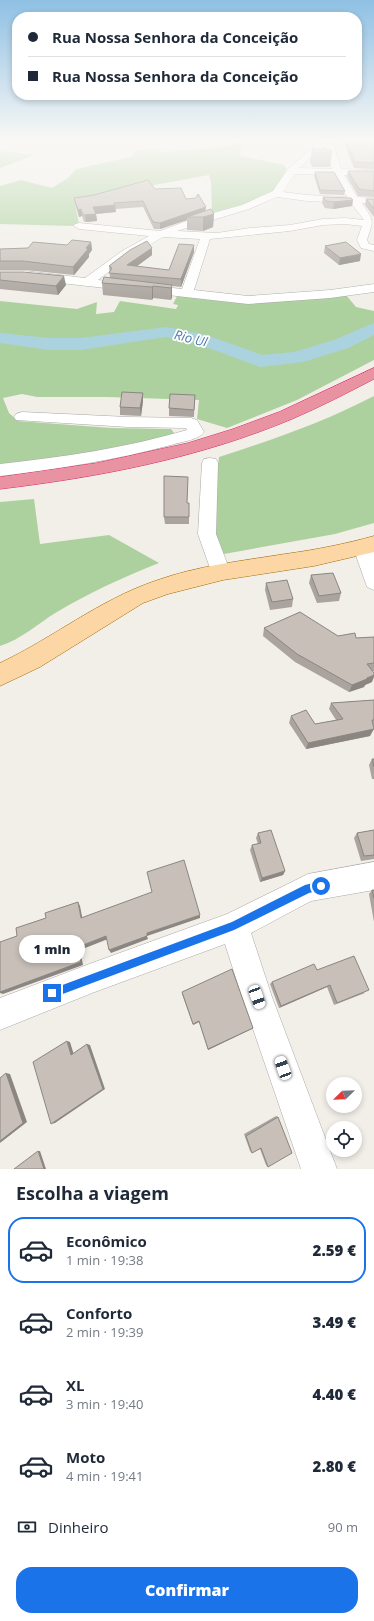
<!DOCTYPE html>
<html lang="pt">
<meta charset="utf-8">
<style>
body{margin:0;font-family:"Open Sans",sans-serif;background:#f6f6f7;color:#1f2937;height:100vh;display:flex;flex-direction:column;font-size:15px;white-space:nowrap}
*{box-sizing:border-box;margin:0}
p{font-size:13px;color:#747a83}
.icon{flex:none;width:22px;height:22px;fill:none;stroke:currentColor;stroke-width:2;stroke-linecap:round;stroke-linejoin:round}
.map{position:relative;height:1169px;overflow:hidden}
.details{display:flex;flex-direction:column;background:#fff;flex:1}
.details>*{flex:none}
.hud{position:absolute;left:12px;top:12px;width:350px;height:88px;border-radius:16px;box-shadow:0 2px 6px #0003;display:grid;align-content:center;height:88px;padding:0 16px;background:#fff}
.needle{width:26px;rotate:247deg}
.controls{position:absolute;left:326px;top:1077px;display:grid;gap:8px}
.controls a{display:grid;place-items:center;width:36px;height:36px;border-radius:50%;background:#fff;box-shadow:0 2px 6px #0003;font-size:20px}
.end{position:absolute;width:18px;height:18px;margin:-9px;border:5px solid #1a73e8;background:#fff;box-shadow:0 0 0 2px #fff}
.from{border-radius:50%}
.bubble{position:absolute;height:28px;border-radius:14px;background:#fff;box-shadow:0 2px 6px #0003;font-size:13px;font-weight:800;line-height:28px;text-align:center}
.car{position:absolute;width:12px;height:24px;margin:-12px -6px;border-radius:5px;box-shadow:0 0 3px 1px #0007;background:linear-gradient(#fff 24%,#345 0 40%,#fff 0 76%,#345 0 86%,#fff 0)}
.hud b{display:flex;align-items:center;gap:14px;height:38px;font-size:15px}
.hud b+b{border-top:1px solid #e0e1e3}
.hud i{width:10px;height:10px;background:#1f2937}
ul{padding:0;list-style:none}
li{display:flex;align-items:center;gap:12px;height:66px;margin:0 8px 6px;padding:0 8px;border:2px solid transparent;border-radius:16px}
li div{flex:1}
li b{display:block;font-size:15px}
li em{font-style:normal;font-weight:800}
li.active{border-color:#1a73e8}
li>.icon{width:36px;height:36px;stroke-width:1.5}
h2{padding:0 16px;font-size:18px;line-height:48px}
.pay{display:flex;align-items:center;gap:10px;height:44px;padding:0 16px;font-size:15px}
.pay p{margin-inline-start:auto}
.button{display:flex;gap:8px;margin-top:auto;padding:8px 16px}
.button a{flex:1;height:46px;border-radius:16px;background:#1a73e8;color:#fff;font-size:16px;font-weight:800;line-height:46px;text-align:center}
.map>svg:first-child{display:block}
.forest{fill:#add19e}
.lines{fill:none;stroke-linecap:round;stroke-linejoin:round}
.river{fill:#aad3df;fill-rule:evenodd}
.minor-casing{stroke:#a9a9a9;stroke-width:1}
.major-casing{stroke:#a06b00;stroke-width:1}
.highway-casing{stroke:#dc2a67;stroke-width:1}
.minor{fill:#fff;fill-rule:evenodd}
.major{fill:#fcd6a4;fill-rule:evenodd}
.highway{fill:#e892a2;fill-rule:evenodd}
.wall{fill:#aba49e}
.shaded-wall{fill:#8b8681}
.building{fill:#c7bfb8;stroke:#8b8681}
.route{fill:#1a73e8}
.labels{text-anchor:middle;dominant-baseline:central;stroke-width:3.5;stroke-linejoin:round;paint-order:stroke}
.far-water-label{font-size:13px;font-style:italic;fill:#4a7aab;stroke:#fff}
</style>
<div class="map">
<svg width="374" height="1169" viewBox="0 0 374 1169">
<rect width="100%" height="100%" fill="#f2efe9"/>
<path class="forest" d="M236,143L243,145L240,156L284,165L287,170L271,194L252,202L212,213L211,182L209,175L149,186L75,204L79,224L73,226L0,224V186L21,180L52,188L68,178L76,169L131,157L136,151L155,149L165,152L220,147Z
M0,151L34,155L0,168Z
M178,294L236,302L346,295L356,307L374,311V326C342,339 287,367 253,356C245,353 238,349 230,346C211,339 186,331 165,331C154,331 141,332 129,335C121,336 114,340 106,340C70,344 35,342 0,336V301L77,309L97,302L96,314L114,312L120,301L176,309L178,305L173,304Z
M374,331V360L297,400L227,428L197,419L199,400L107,397H37L22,394L3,398L9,413L18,421L111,428L171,429L175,434L124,446L17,464L0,465V340L44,347H84L109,345L138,337L171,336L202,343L258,363L298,360L329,350Z
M374,396V523L335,534L224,554L215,545V494L219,457C272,440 324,422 374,396Z
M34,499L40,544L109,535L159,563C124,577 90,592 57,612C37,624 22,639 0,646V502Z"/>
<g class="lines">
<path class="river" d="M374,323V335L348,348L303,362L260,367L195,343L166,337L81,350H49L0,343V333L49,338H81L166,327L206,335L262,355L294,352L334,340Z"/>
<g class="minor-casing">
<path id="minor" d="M321,140H330L299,168L332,169L326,146L330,143L334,146L341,169L374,170V176L344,175L357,197L374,198V204L362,203C374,222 374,218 367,240L369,244L374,245V251L361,248L357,240L362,226L345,224L323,225L290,231L210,239L194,290L248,296L330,290L374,284V292L330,298L248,304L25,279H0V271H25L85,278L122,251L149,236L79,229L74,226L75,224L79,223L160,231L192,219L242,205L273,191L288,169ZM294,174L334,175L347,197L307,195L283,192ZM277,197L307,201L351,203L364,220L345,218L323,219L290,225L250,228L217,233L177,231L249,209ZM163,237L200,239L182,289L98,280L130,256Z
M22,412L128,417L191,418L197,420L204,432C199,440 180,442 171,445C115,460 58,469 0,476V464C63,457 126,448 187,430L186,428L128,427L16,420L14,417L16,414Z
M210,458L216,459L218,463L216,534L227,563L224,568L217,570L210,568L198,534L202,463L204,459Z
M363,540L370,542L374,552V590L367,587L353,547L356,542Z
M374,862V890L311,901L251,933L272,997L337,1169H301L242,997L225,944L92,993L0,1030V998L92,963L227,914L308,874Z"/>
</g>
<g class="major-casing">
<path id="major" d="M374,536V552L314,566L223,580L168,594L143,603L40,667L0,686V663C53,638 99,600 155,581C196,566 241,561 285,554C315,550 345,544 374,536Z"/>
</g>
<g class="highway-casing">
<path id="highway" d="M374,368V379C347,393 320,407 292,419C199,458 100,477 0,489V477L97,463L188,443L233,429L279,412Z"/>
</g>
<use href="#minor" class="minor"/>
<use href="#major" class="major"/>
<use href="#highway" class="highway"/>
</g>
<path class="wall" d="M346,140L362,142L374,140V169L354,168L345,146Z
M312,148L322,150L332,153L330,167H312L310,162Z
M348,171H374V197L358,196L347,177Z
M315,172L345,191L344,195L320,194L314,176Z
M155,189L186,199L205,211L214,214L213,227L203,231L187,230V220L160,229H154L143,207L115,209L116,212L96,214L97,221L84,222L82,216L79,217L75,204L74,198Z
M323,197L353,200L352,206L333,209L325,208L322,203Z
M366,199H374V217L365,205Z
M91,242L92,250L89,254V257L74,275L25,270H0V249L28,248L67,245Z
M194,245V252L181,287L172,286V297L171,300L153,298L152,300L103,295L102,283L110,278L109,266L152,248V255L136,266L169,270Z
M325,246L360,261L339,265L324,253Z
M0,272L66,285L58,295L0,289Z
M143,393V401L141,416L120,415V407Z
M195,395L194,417L169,416V408Z
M187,503H189V524H165L164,517Z
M311,575L341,593L339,601L317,603L309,583Z
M266,583L293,599L292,607L270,610L265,590Z
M264,628L356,638L374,637V671H372V682L365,685L364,687L349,692L295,662L263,636Z
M374,700V726H373L370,736L306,749L289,723L291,716L315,724L336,720L329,709L331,703Z
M372,759H374V779H372L369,765Z
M374,830V859L361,861L354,838L357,833Z
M258,833L285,871L283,875L260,882L250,850L252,845L258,844L256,838Z
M372,890H374V922L369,894Z
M317,970L365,993L334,1005L327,987L279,1008L270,984L272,982Z
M182,992L253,1028L208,1050L199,1022L193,1025L182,994Z
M276,1116L278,1117L268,1167L266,1165L260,1149L252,1153L250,1151L244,1134Z"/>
<path class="shaded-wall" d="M353,200L352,206L333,209L334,202Z
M115,205L116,212L94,214L93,207Z
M206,207L205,214L187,217V220L160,229V223Z
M81,209L82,216L79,217L78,210Z
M96,214L97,221L86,222L85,215Z
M214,214L213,227L203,231V217Z
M91,242L92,250L89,254V257L74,275L73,267Z
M194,245V252L181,287V279Z
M152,248V255L128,273L127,265Z
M361,254L360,261L339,265L340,258Z
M64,276L66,285L58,295L56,286Z
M172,285V297L171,300V288Z
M153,286V298L152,300V287Z
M143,393V401L141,416L140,408Z
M374,675V677L372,682L365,685L364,687L349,692L352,685Z
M374,729L370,736L306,749L308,743Z
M285,871L283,875L260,882L262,878Z
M78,902L80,906L83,921L81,918Z
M200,915V918L147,936L148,939L111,953L109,950L147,933Z
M106,936L108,939L80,950L83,965L3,994L0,993V992L78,947Z
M330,985L327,987L279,1008L281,1006Z
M199,1021V1022L193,1025V1024Z
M253,1028L252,1029L208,1050V1049Z
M67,1041L70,1042L74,1055H71Z
M87,1044L90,1045L105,1089L55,1123L51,1124Z
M6,1073L10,1074L27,1122L0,1143Z
M38,1151H40L46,1169H44Z"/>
<path class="building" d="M346,140H357L362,142L368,140H374V163L355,162Z
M312,148L322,150L323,148L331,150L332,153H314Z
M348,171H374V191L359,189Z
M315,172H334L345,191L320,190Z
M148,180L155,189L181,188L186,199L196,198L198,194L206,207L160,223L153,222L143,201L114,203L115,205L93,207L96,214L83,215L81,209L78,210L74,198L94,195Z
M323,197L351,198L353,200L334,202L326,201Z
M366,199H374V209Z
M211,209L214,214L203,217H187Z
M72,240L91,242L86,248L88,249L73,267L23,261H0V249L28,248L33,242L67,245Z
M147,241L152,248L127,265L169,270L179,244L194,245L181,279L109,273L112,268L109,266L130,250Z
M346,242L361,254L340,258L325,246Z
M0,272H23L64,276L56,286L0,280Z
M104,277L172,285L171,288L153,286L152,287L102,283Z
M122,392L143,393L140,408L120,407Z
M170,394L195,395L194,410L169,408Z
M164,476L188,477L187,503H189V517H164Z
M333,573L341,593L319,596L311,575Z
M287,580L293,599L272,602L266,583Z
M300,612L338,636L355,633L356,638L374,637V663L367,664L374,673V675L367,678V679L352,685L297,654L264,628Z
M374,700V720H372L374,729L308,743L291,716L306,710L315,724L343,719L331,703Z
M372,759H374V767Z
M271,830L285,871L262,878L252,845L261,843L258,833Z
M374,830V855L364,856L357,833Z
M184,860L200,915L147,933V936L109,950L106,936L78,947L81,962L0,992V942L17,936L16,928L46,918L45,913L78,902L81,918L152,892L147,872Z
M372,890H374V898Z
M354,956L369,990L337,1003L330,985L281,1006L272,982L314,964L317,970Z
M232,969L253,1028L208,1049L199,1021L193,1024L182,992Z
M67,1041L71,1055L87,1044L103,1089L51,1124L33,1062Z
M6,1073L23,1123L0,1141V1078Z
M278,1117L292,1153L268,1167L261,1148L252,1153L246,1136Z
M38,1151L44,1169H14Z"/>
<linearGradient id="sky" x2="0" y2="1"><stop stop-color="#8fc0e4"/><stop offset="0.46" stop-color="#f9f8f5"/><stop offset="1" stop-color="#f9f8f5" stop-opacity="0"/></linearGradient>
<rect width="374" height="304" fill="url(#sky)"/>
<path class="route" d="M321,881L325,883L326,886L325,889L309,893L234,930L52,998L49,997L48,993L49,990L232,922L305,885Z"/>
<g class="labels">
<g class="far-water-label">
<text transform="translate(191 338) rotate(14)">Rio Ul</text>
</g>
</g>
</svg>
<div class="controls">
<a><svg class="needle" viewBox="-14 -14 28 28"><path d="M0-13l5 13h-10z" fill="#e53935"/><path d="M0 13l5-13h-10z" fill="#747a83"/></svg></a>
<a><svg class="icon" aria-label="locate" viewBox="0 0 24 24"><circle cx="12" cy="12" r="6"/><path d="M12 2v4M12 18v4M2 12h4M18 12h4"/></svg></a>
</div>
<i class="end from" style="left:321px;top:886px"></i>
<i class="end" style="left:52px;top:993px"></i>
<div class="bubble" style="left:19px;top:935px;width:66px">1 min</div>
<i class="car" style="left:257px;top:997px;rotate:160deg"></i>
<i class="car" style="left:283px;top:1068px;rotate:340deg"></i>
<div class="hud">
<b><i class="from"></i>Rua Nossa Senhora da Conceição</b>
<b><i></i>Rua Nossa Senhora da Conceição</b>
</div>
</div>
<section class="details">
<h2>Escolha a viagem</h2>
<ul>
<li class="active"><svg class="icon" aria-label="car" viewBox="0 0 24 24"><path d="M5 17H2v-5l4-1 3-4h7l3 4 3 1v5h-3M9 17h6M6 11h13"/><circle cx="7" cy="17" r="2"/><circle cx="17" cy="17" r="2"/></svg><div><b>Econômico</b><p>1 min · 19:38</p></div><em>2.59 €</em></li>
<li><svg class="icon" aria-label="car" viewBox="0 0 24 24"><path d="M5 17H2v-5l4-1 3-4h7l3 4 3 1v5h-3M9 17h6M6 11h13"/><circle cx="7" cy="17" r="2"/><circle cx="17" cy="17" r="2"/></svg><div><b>Conforto</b><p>2 min · 19:39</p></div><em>3.49 €</em></li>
<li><svg class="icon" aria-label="car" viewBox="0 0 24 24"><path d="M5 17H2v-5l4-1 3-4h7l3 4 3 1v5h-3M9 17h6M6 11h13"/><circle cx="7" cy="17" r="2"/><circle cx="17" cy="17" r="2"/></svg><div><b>XL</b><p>3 min · 19:40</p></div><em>4.40 €</em></li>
<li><svg class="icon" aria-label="car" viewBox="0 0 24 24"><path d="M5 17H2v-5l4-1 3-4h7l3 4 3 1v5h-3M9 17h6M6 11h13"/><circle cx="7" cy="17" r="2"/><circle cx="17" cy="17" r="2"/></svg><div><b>Moto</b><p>4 min · 19:41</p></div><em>2.80 €</em></li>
</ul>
<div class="pay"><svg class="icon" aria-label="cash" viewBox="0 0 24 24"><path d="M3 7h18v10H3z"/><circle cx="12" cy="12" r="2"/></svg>Dinheiro<p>90 m</p></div>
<div class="button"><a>Confirmar</a></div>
</section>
